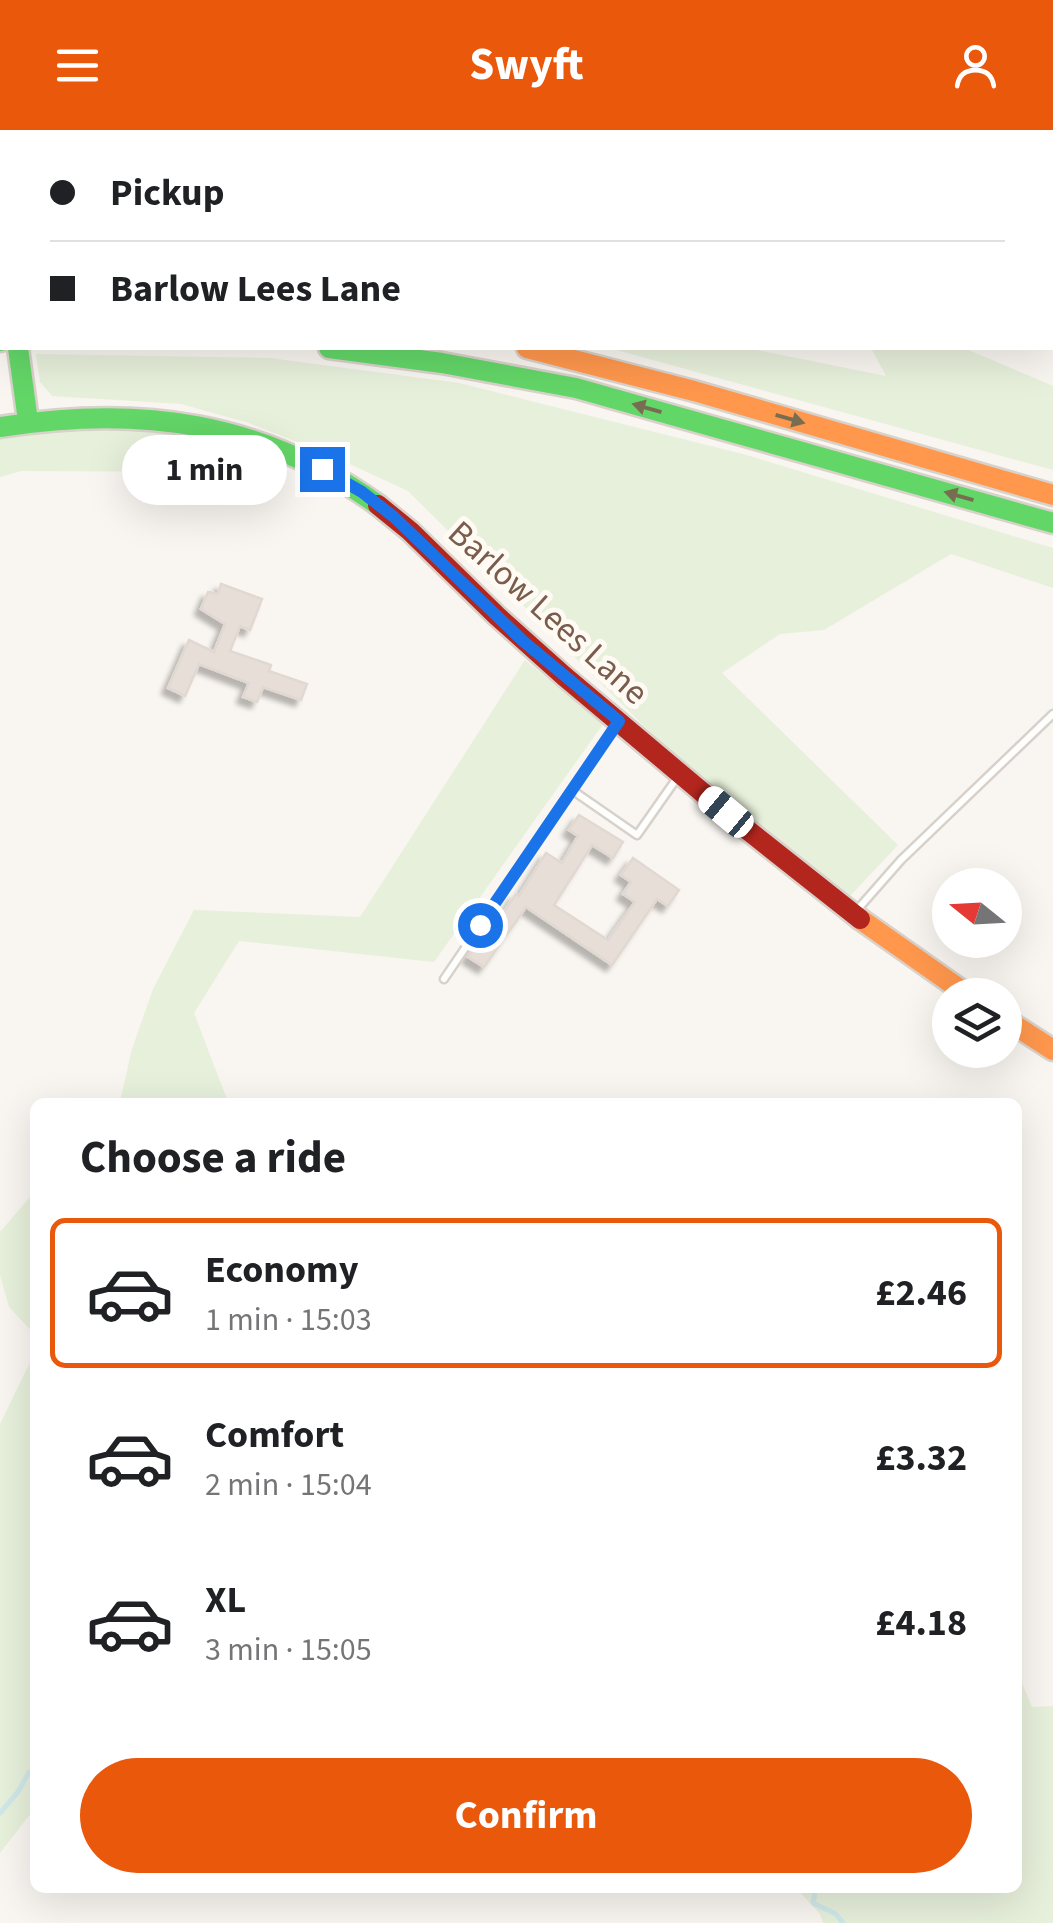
<!DOCTYPE html>
<meta charset="utf-8">
<style>
body{margin:0;font-family:"Source Sans 3",sans-serif;background:#f6f6f6;color:#202124;height:100vh;display:flex;flex-direction:column;font-size:38px;white-space:nowrap}
*{box-sizing:border-box;margin:0}
p{font-size:32px;color:#757577}
.icon{flex:none;width:55px;height:55px;fill:none;stroke:currentColor;stroke-width:2;stroke-linecap:round;stroke-linejoin:round}
.map{position:relative;flex:1;overflow:hidden}
.side{position:absolute;left:30px;top:968px;width:992px;height:795px;display:flex;flex-direction:column;background:#fff;border-radius:15px;box-shadow:0 10px 40px #0002}
.side>*{flex:none}
.banner{position:absolute;left:0px;top:0px;width:1055px;height:220px;box-shadow:0 10px 40px #0002;display:grid;align-content:center;height:220px;padding:0 50px;background:#fff}
.needle{width:65px;rotate:288deg}
.tools{position:absolute;left:932px;top:738px;display:grid;gap:20px}
.tools a{display:grid;place-items:center;width:90px;height:90px;border-radius:50%;background:#fff;box-shadow:0 10px 40px #0002;font-size:50px}
.end{position:absolute;width:45px;height:45px;margin:-22px;border:12px solid #1a73e8;background:#fff;box-shadow:0 0 0 5px #fff}
.from{border-radius:50%}
.bubble{position:absolute;height:70px;border-radius:35px;background:#fff;box-shadow:0 10px 40px #0002;font-size:32px;font-weight:700;line-height:70px;text-align:center}
.car{position:absolute;width:30px;height:60px;margin:-30px -15px;border-radius:12px;box-shadow:0 0 8px 2px #0007;background:linear-gradient(#fff 24%,#345 0 40%,#fff 0 76%,#345 0 86%,#fff 0)}
.banner b{display:flex;align-items:center;gap:35px;height:95px;font-size:38px}
.banner b+b{border-top:2px solid #e0e0e0}
.banner i{width:25px;height:25px;background:#202124}
ul{padding:0;list-style:none}
li{display:flex;align-items:center;gap:30px;height:150px;margin:0 20px 15px;padding:0 30px;border:5px solid transparent;border-radius:15px}
li div{flex:1}
li b{display:block;font-size:38px}
li em{font-style:normal;font-weight:700}
li.active{border-color:#ea580c}
li>.icon{width:90px;height:90px;stroke-width:1.5}
h2{padding:0 50px;font-size:45px;line-height:120px}
.button{display:flex;gap:20px;margin-top:auto;padding:20px 50px}
.button a{flex:1;height:115px;border-radius:60px;background:#ea580c;color:#fff;font-size:40px;font-weight:700;line-height:115px;text-align:center}
header{display:flex;justify-content:space-between;align-items:center;height:130px;padding:0 50px;background:#ea580c;color:#fff;font-size:45px;font-weight:700}
.map>svg:first-child{display:block}
.green{fill:#e7f0db}
.lines{fill:none;stroke-linecap:round;stroke-linejoin:round}
.stream{stroke:#d0e8ea;stroke-width:5}
.building{fill:#e6ded7;stroke:#e2d8d2;stroke-width:2.5;filter:url(#shadow)}
.lane-casing{stroke:#d7d1cb;stroke-width:11}
.street-casing{stroke:#d7d1cb;stroke-width:19}
.fast-casing{stroke:#d9d2cb;stroke-width:25}
.slow-casing{stroke:#d9d2cb;stroke-width:25}
.jam-casing{stroke:#d9d2cb;stroke-width:25}
.lane{stroke:#fefefd;stroke-width:6}
.street{stroke:#fefefd;stroke-width:14}
.fast{stroke:#63d668;stroke-width:20}
.slow{stroke:#ff974d;stroke-width:20}
.jam{stroke:#b3261e;stroke-width:20}
.oneway{fill:#776e51}
.route{stroke:#1a73e8;stroke-width:12}
.labels{text-anchor:middle;dominant-baseline:central;stroke-width:10;stroke-linejoin:round;paint-order:stroke}
.street-label{font-size:35px;fill:#7a5c4d;stroke:#fffaf3}
</style>
<header><svg class="icon" aria-label="menu" viewBox="0 0 24 24"><path d="M4 6h16M4 12h16M4 18h16"/></svg>Swyft<svg class="icon" aria-label="person" viewBox="0 0 24 24"><circle cx="12" cy="8" r="4"/><path d="M4 21q1-7 8-7t8 7"/></svg></header>
<div class="map">
<svg width="1053" height="1793" viewBox="0 0 1053 1793">
<defs>
<filter id="shadow"><feDropShadow dx="-6" dy="6" stdDeviation="2.5" flood-color="#0004"/></filter>
</defs>
<rect width="100%" height="100%" fill="#f9f5f0"/>
<path class="green" d="M609,218H747L886,246L871,218H964L1053,256V340Z
M36,224L270,228L459,253L743,324L1053,418V458L951,424L824,500L780,504L722,543L898,715L849,767L670,622L408,361L330,325L249,293L181,274L52,266L40,252Z
M82,297L163,300L231,313L221,342L21,341L0,347V309Z
M525,530L603,594L434,832L239,811L194,883L228,972H120L132,919L153,859L194,780L360,787Z
M35,1061V1205L9,1177L0,1145V1102Z
M35,1222V1678L0,1723V1294Z
M1018,1544L1032,1577L1053,1576V1793H823L820,1784L796,1758H1018Z"/>
<g class="lines">
<path class="stream" d="M0,1683L18,1662L29,1642L35,1640
M816,1758L813,1773L836,1784L843,1793"/>
</g>
<path class="building" d="M221,454L262,469L250,500L240,496L230,521L271,535L269,541L307,554L301,570L263,557L257,572L243,567L249,553L199,534L185,566L168,558L189,510L214,522L225,494L201,479L208,462L218,464Z
M579,685L623,712L613,728L592,715L554,775L608,810L635,772L623,764L631,752L621,745L633,728L679,760L668,776L657,769L612,835L526,777L484,837L468,827L489,797L492,799L516,764L519,766L546,723L562,733L578,706L569,700Z"/>
<g class="lines">
<g class="lane-casing">
<path id="lane" d="M572,660L637,705L677,648
M857,780L901,730L1053,584
M444,849L616,596"/>
</g>
<g class="street-casing">
<path id="street" d="M53,2L56,0
M0,42L2,41"/>
</g>
<g class="fast-casing">
<path id="fast" d="M0,104L2,111
M0,211L2,210
M18,218L28,291
M329,218L442,233L576,258L1053,393
M0,297C140,275 261,291 378,375"/>
</g>
<g class="slow-casing">
<path id="slow" d="M527,218L694,261L1053,365
M860,789L968,865
M1005,889L1053,920"/>
</g>
<g class="jam-casing">
<path id="jam" d="M0,179L2,178
M378,375L410,401L497,486L564,546L740,694L860,789"/>
</g>
<use href="#lane" class="lane"/>
<use href="#street" class="street"/>
<use href="#fast" class="fast"/>
<use href="#slow" class="slow"/>
<use href="#jam" class="jam"/>
</g>
<defs><path id="oneway-solid" d="M-6-.8H1V-3.2L6.5 0L1 3.2V.8H-6Z" transform="scale(2.5)"/></defs>
<g class="oneway">
<use href="#oneway-solid" transform="translate(647 278) rotate(-164)"/>
<use href="#oneway-solid" transform="translate(790 289) rotate(16)"/>
<use href="#oneway-solid" transform="translate(959 366) rotate(-164)"/>
</g>
<g class="lines">
<path class="route" d="M322,339L362,362L394,387L523,511L619,591L480,795"/>
</g>
<g class="labels">
<g class="street-label">
<text transform="translate(548 483) rotate(42)">Barlow Lees Lane</text>
</g>
</g>
</svg>
<div class="tools">
<a><svg class="needle" viewBox="-14 -14 28 28"><path d="M0-13l5 13h-10z" fill="#e53935"/><path d="M0 13l5-13h-10z" fill="#757577"/></svg></a>
<a><svg class="icon" aria-label="layers" viewBox="0 0 24 24"><path d="M12 4l9 5-9 5-9-5zM3 14l9 5 9-5"/></svg></a>
</div>
<i class="end from" style="left:480px;top:795px"></i>
<i class="end" style="left:322px;top:339px"></i>
<div class="bubble" style="left:122px;top:305px;width:165px">1 min</div>
<i class="car" style="left:726px;top:682px;rotate:310deg"></i>
<div class="banner">
<b><i class="from"></i>Pickup</b>
<b><i></i>Barlow Lees Lane</b>
</div>
<section class="side">
<h2>Choose a ride</h2>
<ul>
<li class="active"><svg class="icon" aria-label="car" viewBox="0 0 24 24"><path d="M5 17H2v-5l4-1 3-4h7l3 4 3 1v5h-3M9 17h6M6 11h13"/><circle cx="7" cy="17" r="2"/><circle cx="17" cy="17" r="2"/></svg><div><b>Economy</b><p>1 min · 15:03</p></div><em>£2.46</em></li>
<li><svg class="icon" aria-label="car" viewBox="0 0 24 24"><path d="M5 17H2v-5l4-1 3-4h7l3 4 3 1v5h-3M9 17h6M6 11h13"/><circle cx="7" cy="17" r="2"/><circle cx="17" cy="17" r="2"/></svg><div><b>Comfort</b><p>2 min · 15:04</p></div><em>£3.32</em></li>
<li><svg class="icon" aria-label="car" viewBox="0 0 24 24"><path d="M5 17H2v-5l4-1 3-4h7l3 4 3 1v5h-3M9 17h6M6 11h13"/><circle cx="7" cy="17" r="2"/><circle cx="17" cy="17" r="2"/></svg><div><b>XL</b><p>3 min · 15:05</p></div><em>£4.18</em></li>
</ul>
<div class="button"><a>Confirm</a></div>
</section>
</div>
